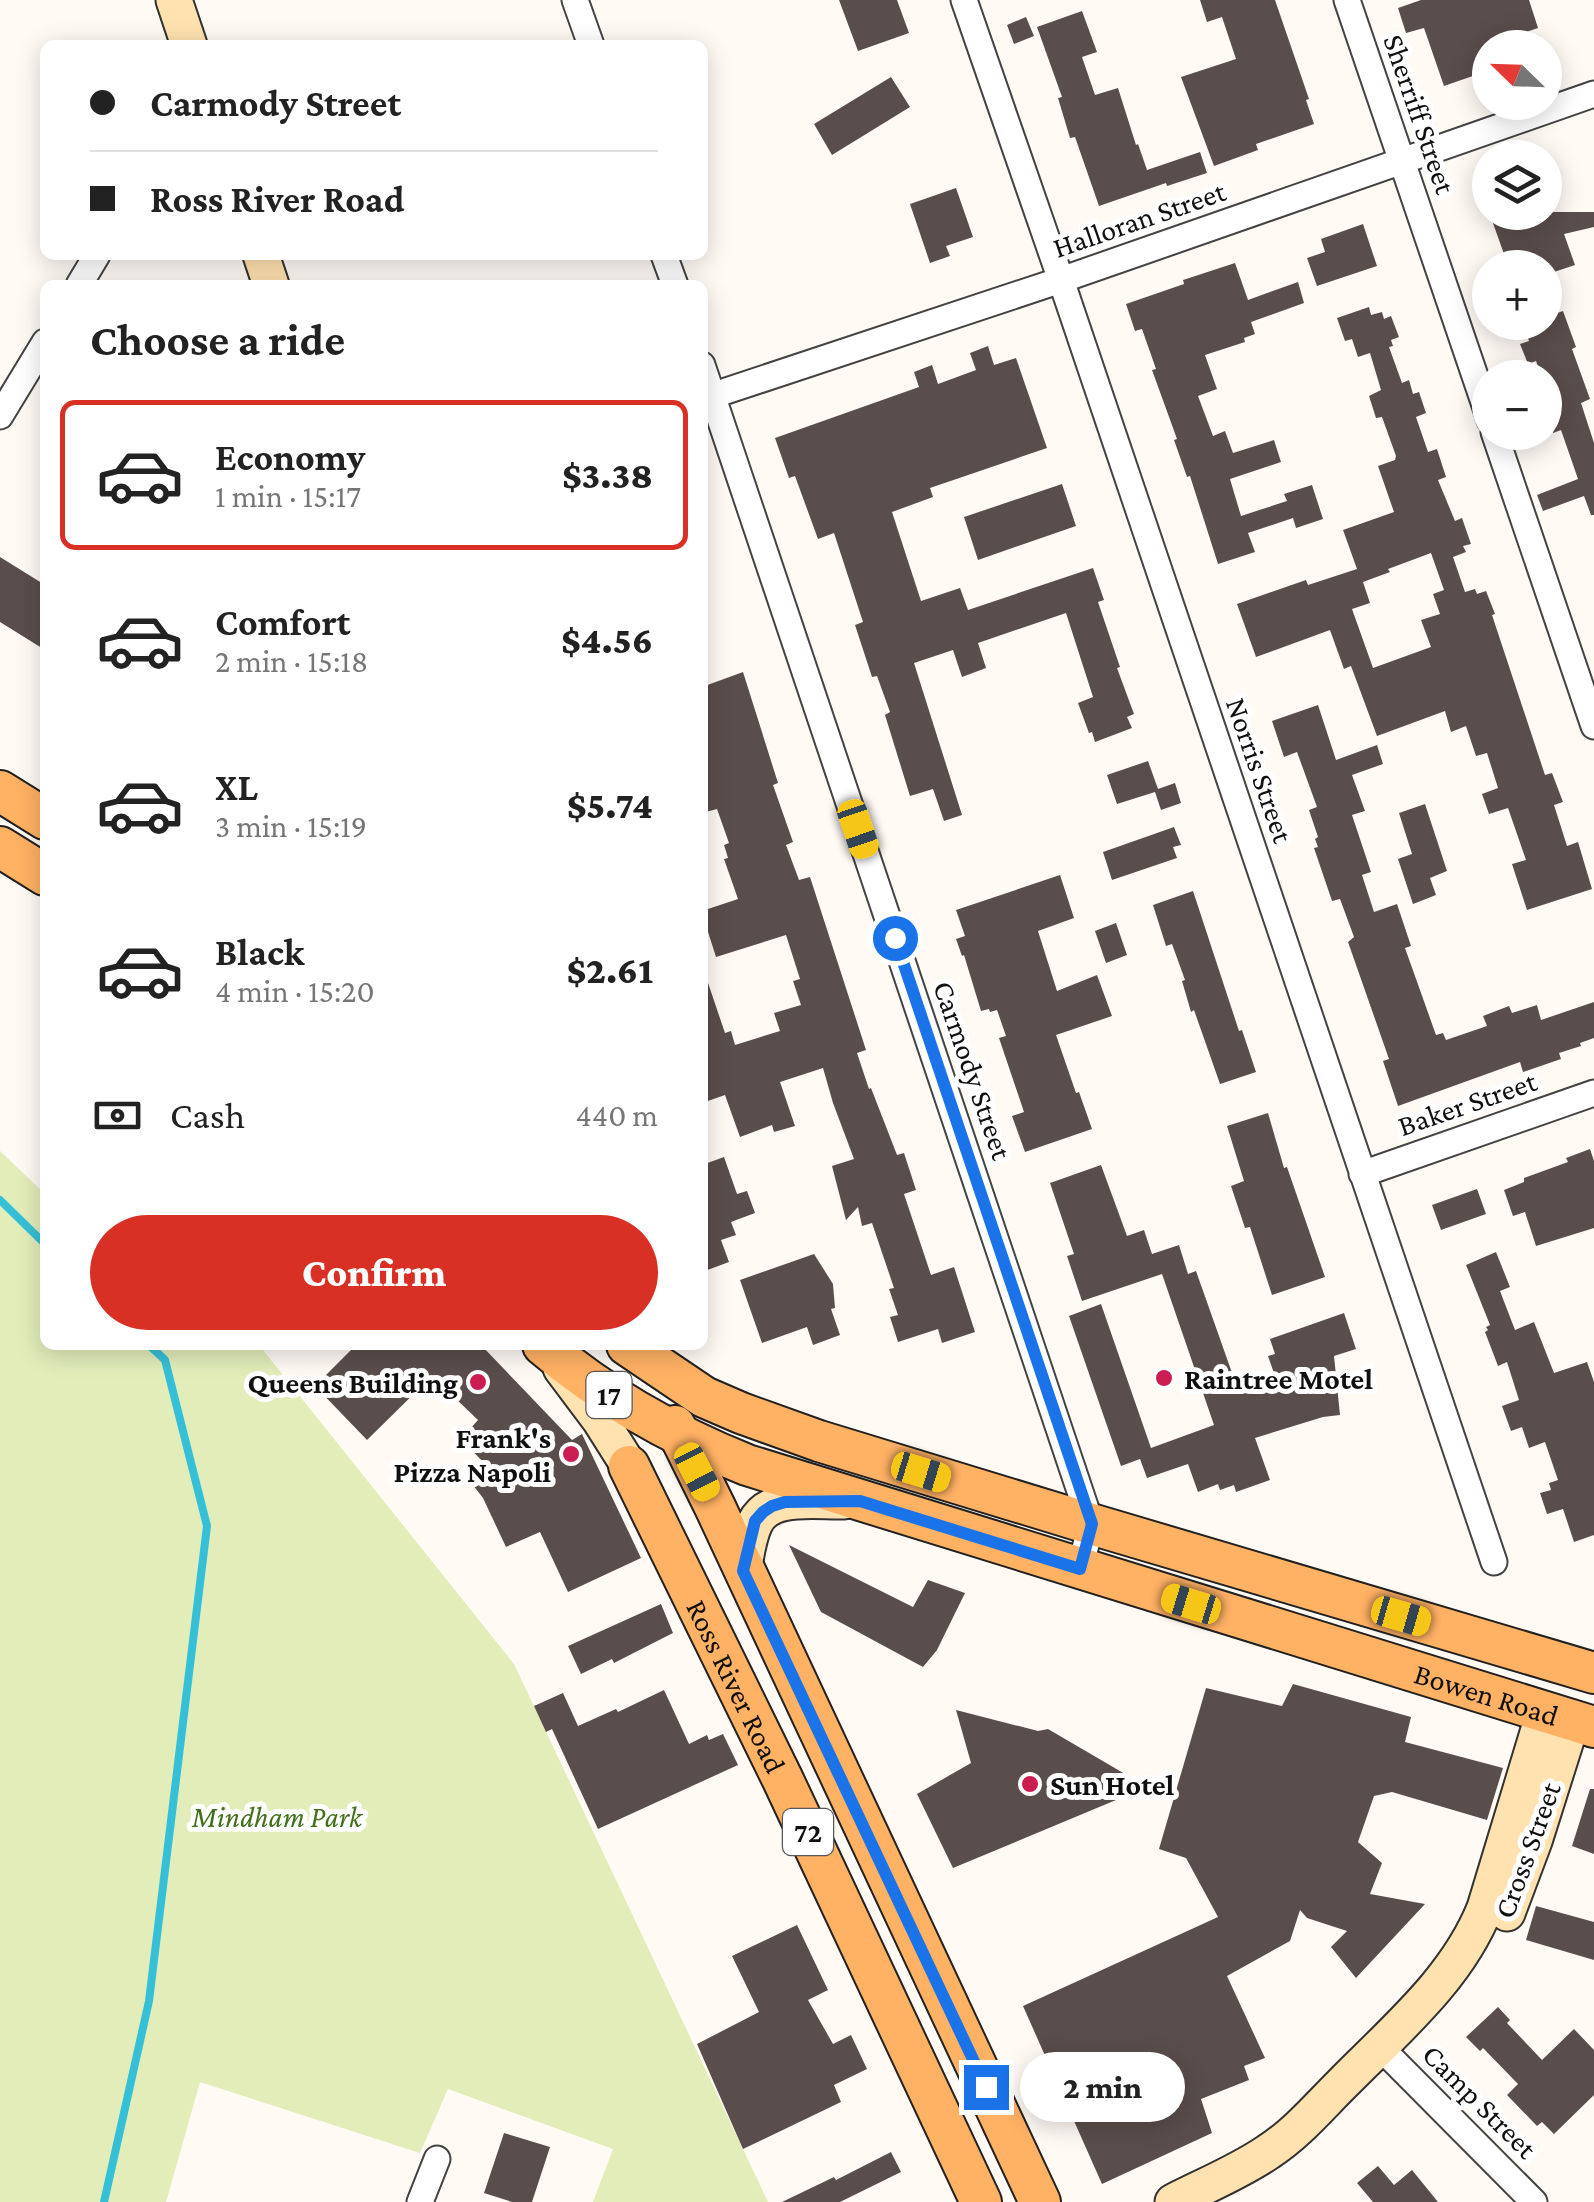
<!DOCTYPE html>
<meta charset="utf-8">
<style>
body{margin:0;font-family:"Crimson Pro",serif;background:#f2f2f2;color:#222;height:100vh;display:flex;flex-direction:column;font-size:38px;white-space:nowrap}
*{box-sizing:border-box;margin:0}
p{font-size:32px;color:#767676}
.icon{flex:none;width:55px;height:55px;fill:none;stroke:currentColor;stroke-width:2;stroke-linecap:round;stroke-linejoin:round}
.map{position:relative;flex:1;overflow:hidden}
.panel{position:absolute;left:40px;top:280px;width:668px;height:1070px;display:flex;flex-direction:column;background:#fff;border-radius:15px;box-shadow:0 5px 25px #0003}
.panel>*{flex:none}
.top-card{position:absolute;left:40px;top:40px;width:668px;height:220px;border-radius:15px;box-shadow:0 5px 25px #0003;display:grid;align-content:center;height:220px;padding:0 50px;background:#fff}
.needle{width:65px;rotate:293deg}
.controls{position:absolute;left:1472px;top:30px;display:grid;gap:20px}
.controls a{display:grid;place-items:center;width:90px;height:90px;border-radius:50%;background:#fff;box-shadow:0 5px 25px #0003;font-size:50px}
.end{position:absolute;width:45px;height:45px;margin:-22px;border:12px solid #1a73e8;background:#fff;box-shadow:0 0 0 5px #fff}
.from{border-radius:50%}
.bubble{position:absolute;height:70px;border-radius:35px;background:#fff;box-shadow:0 5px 25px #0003;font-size:32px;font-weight:800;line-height:70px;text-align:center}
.car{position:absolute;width:30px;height:60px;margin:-30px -15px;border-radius:12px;box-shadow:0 0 8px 2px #0007;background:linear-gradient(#f5c518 24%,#345 0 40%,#f5c518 0 76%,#345 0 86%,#f5c518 0)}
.top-card b{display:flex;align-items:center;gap:35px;height:95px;font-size:38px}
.top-card b+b{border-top:2px solid #e0e0e0}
.top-card i{width:25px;height:25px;background:#222}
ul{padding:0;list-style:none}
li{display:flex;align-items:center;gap:30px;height:150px;margin:0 20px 15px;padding:0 30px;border:5px solid transparent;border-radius:15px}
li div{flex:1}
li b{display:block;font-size:38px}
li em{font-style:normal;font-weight:800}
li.current{border-color:#d93025}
li>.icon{width:90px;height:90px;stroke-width:1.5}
h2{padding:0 50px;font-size:45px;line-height:120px}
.pay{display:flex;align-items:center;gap:25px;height:110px;padding:0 50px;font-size:38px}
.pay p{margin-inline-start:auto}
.primary-button{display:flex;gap:20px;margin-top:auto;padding:20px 50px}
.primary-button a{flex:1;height:115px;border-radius:60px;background:#d93025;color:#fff;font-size:40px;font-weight:800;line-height:115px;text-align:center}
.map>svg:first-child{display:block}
.green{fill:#e2edba}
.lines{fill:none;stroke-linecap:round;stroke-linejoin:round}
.stream{stroke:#36c0d7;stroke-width:8}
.building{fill:#5a4e4c;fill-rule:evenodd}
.street-casing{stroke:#434343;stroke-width:29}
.secondary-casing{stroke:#323232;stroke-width:39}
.primary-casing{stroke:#212121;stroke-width:44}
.street{stroke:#fff;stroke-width:25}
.secondary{stroke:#ffe2af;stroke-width:35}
.primary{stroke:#ffb164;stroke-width:40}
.route{stroke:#1a73e8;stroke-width:12}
.poi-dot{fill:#cc1d52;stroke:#fff;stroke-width:4}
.labels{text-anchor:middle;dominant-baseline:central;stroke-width:10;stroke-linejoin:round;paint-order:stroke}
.shield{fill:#fff;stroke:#585858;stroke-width:2.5}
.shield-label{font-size:28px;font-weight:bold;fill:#101010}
.street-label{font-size:30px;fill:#101010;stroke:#fff}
.poi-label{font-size:30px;font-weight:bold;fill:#101010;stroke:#fff;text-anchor:start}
.park-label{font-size:30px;font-style:italic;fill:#416f1a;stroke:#fff}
</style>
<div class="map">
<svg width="1594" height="2202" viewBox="0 0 1594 2202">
<rect width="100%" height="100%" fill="#fffaf4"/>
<path class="green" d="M0,1151L45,1194V1345H202L206,1349L211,1345H259L514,1664L768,2202H593L613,2149L448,2089L420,2153L200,2082L166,2202H0Z"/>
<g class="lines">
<path class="stream" d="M0,1200L45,1244
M104,2202L149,2001L207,1526L165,1360L149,1345"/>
</g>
<path class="building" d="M839,0H897L909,33L858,51Z
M1200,0H1275L1309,99L1306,100L1314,124L1256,144L1258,150L1214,166L1181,77L1236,59L1222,17L1207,22Z
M1421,0H1529L1538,28L1500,41L1502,48H1490V70L1444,86L1424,28L1406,33L1398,8Z
M1082,11L1097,52L1082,57L1095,95L1118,88L1136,145L1138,144L1147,170L1200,152L1207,173L1167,186L1166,183L1099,206L1075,137L1070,138L1058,98L1062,97L1037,27Z
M1026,17L1034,36L1014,44L1007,25Z
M891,77L910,107L832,155L814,124Z
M956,188L973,237L946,246L950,256L930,263L910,204Z
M1489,212H1594V227L1564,234L1575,265L1545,275V268H1509Z
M1363,224L1377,266L1317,286L1307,258L1325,252L1321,239Z
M1235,263L1248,300L1298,282L1304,303L1251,322L1255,334L1244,338L1245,342L1205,355L1217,389L1198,396L1213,436L1225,431L1233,453L1274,440L1281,462L1230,479L1241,516L1287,501L1284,494L1312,485L1323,519L1296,528L1293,518L1248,533L1255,552L1218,564L1190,476L1187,477L1174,440L1177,439L1152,370L1156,369L1142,329L1135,331L1126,304L1184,284L1183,280Z
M1369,307L1371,315L1382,312L1384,319L1391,316L1399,337L1391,340L1393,346L1389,347L1402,383L1409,380L1413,394L1419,392L1426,413L1416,417L1428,452L1437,449L1446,477L1438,480L1455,521L1462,518L1471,544L1463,546L1466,552L1453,557L1465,592L1475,589L1477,594L1486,591L1495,614L1492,615L1545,775L1552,773L1563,802L1554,805L1567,846L1578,842L1592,889L1527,910L1512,864L1526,860L1508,808L1489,814L1482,794L1498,788L1487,753L1476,756L1466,726L1451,732L1445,711L1377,736L1351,666L1344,669L1330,630L1256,657L1237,604L1306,580L1308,585L1357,569L1343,530L1394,512L1378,466L1395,460L1396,456L1382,417L1376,418L1369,396L1381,390L1370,353L1358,357L1352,339L1345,341L1337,318ZM1431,553L1444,590L1433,594L1440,614L1421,620L1431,647L1373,668L1352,609L1370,603L1363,582L1390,572L1388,569Z
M1563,311L1576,347L1572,349L1590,399L1581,403L1594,443V515H1591L1584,496L1543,511L1537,495L1578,479L1561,430L1553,433L1548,416L1554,413L1545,386V378H1542L1536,361L1528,364L1520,344L1529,341L1523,322H1545V317Z
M988,346L994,365L1016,358L1047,448L930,488L933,497L892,512L921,601L960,588L968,610L1093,568L1104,600L1098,602L1120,667L1117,668L1134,714L1127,717L1132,728L1095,742L1092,732L1089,733L1078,703L1093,697L1066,613L978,643L986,668L962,677L953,650L914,663L962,815L944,821L933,789L910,796L885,715L890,712L877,676L872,677L855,625L863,622L834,533L818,539L795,476L789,478L775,438L919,387L914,372L932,365L938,384L976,370L970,353Z
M1062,484L1076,526L978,560L964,517Z
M0,557L45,585V650L0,622Z
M743,672L778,783L773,785L793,842L786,845L799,880L810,877L866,1050L857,1053L869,1089L871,1088L897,1155L904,1153L916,1190L904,1194L931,1275L954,1267L975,1332L942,1343L938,1329L898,1342L890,1317L898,1315L889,1289L894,1288L872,1223L862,1226L858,1207L846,1220L832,1166L854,1159L833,1103L823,1068L780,1082L795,1126L774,1132L772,1125L740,1137L725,1095L702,1103V977H706L725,1033L731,1031L735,1045L780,1031L774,1013L801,1005L793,981L800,979L786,935L716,957L702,913V911L738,899L724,859L728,858L724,845L729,843L717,809L702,813V687Z
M1318,705L1336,760L1377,745L1383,764L1352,775L1365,811L1352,815L1371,872L1362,875L1374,912L1397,904L1411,946L1405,948L1436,1035L1443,1033L1446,1040L1487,1026L1483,1016L1509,1006L1512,1013L1537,1005L1541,1020L1594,1002V1038L1580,1043L1581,1046L1559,1053L1561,1059L1523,1072L1520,1062L1398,1106L1383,1061L1389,1059L1348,942L1354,937L1340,899L1332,901L1314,848L1318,847L1315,839L1318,837L1309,810L1317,807L1297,752L1284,757L1272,721Z
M1148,761L1158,789L1175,783L1181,803L1161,810L1155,792L1117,804L1107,775Z
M1425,804L1447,871L1430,878L1436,895L1413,904L1398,859L1412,854L1399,813Z
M1174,827L1181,845L1173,847L1177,858L1112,880L1103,852Z
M1060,875L1074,918L1038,931L1057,991L1097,975L1112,1016L1056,1035L1076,1093L1079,1092L1092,1129L1025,1152L1012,1116L1024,1112L999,1038L1006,1036L997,1010L990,1012L989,1009L981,1011L964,955L962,956L956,939L965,936L956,910Z
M1193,891L1239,1031L1242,1030L1256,1072L1220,1084L1194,1010L1191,1012L1182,981L1185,980L1172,944L1166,946L1153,905Z
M1116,923L1127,955L1106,963L1095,931Z
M1268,1113L1284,1168L1287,1167L1325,1277L1272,1295L1250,1227L1245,1228L1231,1186L1244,1181L1227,1126Z
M1590,1149L1594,1161V1228L1536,1246L1525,1212L1513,1216L1504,1190L1524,1182V1178L1568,1162L1566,1158Z
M724,1157L737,1194L747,1191L755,1213L731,1222L736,1235L721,1240L729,1262L702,1272V1165Z
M1101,1165L1127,1236L1144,1230L1152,1254L1179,1245L1188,1274L1196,1271L1237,1387L1275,1376L1268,1356L1275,1354L1270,1339L1344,1313L1356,1349L1334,1356L1340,1415L1323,1417L1255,1438L1270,1480L1236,1492L1234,1485L1220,1490L1218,1484L1198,1492L1188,1464L1147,1478L1140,1459L1121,1466L1069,1316L1101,1304L1151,1448L1214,1425L1162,1274L1082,1301L1067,1256L1074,1254L1050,1183Z
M1477,1189L1486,1214L1441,1230L1432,1205Z
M1496,1252L1510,1287L1500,1291L1515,1330L1534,1322L1554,1373L1587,1362L1594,1382V1535L1574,1542L1563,1509L1547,1514L1540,1493L1551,1490L1549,1483L1558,1480L1545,1442L1529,1448L1522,1427L1511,1431L1502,1406L1519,1400L1507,1362L1498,1366L1485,1332L1488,1330L1486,1327L1490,1325L1466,1265Z
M814,1254L833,1284L835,1308L831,1309L840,1335L813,1345L807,1327L762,1343L740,1280Z
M356,1345H481L572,1440L582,1434L641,1558L568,1592L540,1532L506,1547L483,1498L469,1480L485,1464L461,1439L478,1420L432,1376L367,1440L315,1386Z
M789,1545L913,1607L928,1580L965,1593L937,1650L923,1667L821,1612Z
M661,1604L673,1633L614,1663L612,1659L581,1674L568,1646Z
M1293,1684L1411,1717L1405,1742L1503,1768L1487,1820L1392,1792L1374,1796L1358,1842L1382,1863L1370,1894L1425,1904L1356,1978L1331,1947L1347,1931L1307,1918L1300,1910L1290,1941L1227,1976L1265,2058L1244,2066L1249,2080L1201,2099L1212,2133L1102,2184L1023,2006L1218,1917L1186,1858L1159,1849L1206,1688L1282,1706Z
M664,1690L689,1744L707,1735L709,1740L723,1734L738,1765L598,1829L552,1729L546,1732L534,1706L563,1693L578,1726L616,1709L618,1712Z
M956,1710L1038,1731L1048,1729L1125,1774L1128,1795L953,1868L917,1794L971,1763Z
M1590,1789H1594V1854L1572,1846Z
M1536,1906L1594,1922V1960L1526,1940Z
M797,1925L828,1990L808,2000L833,2044L851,2035L867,2069L834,2085L841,2102L743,2149L697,2044L759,2012L732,1956Z
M1498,2007L1510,2020L1507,2023L1542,2060L1574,2029L1594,2050V2095L1554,2134L1542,2122L1537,2126L1507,2095L1518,2084L1483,2048L1480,2051L1466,2037Z
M504,2133L550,2147L532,2202H512L484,2193Z
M891,2152L901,2172L840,2202H782L834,2177L836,2180Z
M1378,2166L1394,2185L1412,2170L1438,2202H1373L1357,2183Z"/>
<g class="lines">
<g class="street-casing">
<path id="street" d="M575,0L591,45
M964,0L1061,280L1494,1562
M1347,0L1490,420
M664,255L675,285
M79,285L97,255
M702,365L1091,1524L1080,1569
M702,399L1061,280L1594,94
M0,416L45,342
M1494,432L1594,726
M1362,1174L1594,1093
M1379,2046L1534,2202
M420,2202L437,2159"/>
</g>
<g class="secondary-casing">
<path id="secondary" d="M174,0L189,45
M261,255L271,285
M561,1368L600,1420L629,1466
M743,1571C746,1556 748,1537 755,1523C769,1493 816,1502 844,1501
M1507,1913L1534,1841L1572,1721
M1173,2202C1204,2186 1239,2172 1268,2152C1296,2134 1318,2108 1341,2085C1394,2031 1457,1979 1485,1908L1544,1713"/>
</g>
<g class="primary-casing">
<g id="primary">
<path d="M0,791L45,819"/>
<path d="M0,847L45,875"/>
<path id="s1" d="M543,1345C604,1397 672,1435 747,1465L1594,1727"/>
<path d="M627,1345L704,1397L741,1413L819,1441L1091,1524L1594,1673"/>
<path d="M675,1426L715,1507L1040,2202"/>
<path id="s2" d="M629,1466L783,1780L981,2202"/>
</g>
</g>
<use href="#street" class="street"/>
<use href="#secondary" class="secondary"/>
<use href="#primary" class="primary"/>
</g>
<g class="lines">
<path class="route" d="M895,938L1092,1524L1080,1569L860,1501L785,1502L772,1506L763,1512L755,1521L743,1571L986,2087"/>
</g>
<g class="poi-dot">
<circle cx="1164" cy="1378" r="10"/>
<circle cx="478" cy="1382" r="10"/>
<circle cx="571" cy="1454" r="10"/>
<circle cx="1030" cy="1784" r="10"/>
</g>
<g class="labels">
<g class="shield">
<rect x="586.5" y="1372" width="45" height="46" rx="8"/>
<rect x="783" y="1809" width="50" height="46" rx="8"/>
</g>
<g class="shield-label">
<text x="609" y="1395">17</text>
<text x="808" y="1832">72</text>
</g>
<g class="street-label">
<text transform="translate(1420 114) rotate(71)">Sherriff Street</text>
<text transform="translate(1139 219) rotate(-19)">Halloran Street</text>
<text transform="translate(1260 770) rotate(71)">Norris Street</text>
<text transform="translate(973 1070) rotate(71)">Carmody Street</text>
<text transform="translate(1467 1103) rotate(-19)">Baker Street</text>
<text stroke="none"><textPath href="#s2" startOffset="245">Ross River Road</textPath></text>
<text stroke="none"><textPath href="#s1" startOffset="1012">Bowen Road</textPath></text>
<text transform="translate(1527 1850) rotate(-70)">Cross Street</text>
<text transform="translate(1480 2101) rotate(45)">Camp Street</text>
</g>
<g class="poi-label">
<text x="1184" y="1378">Raintree Motel</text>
<text x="458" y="1382" text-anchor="end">Queens Building</text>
<text x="551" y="1437" text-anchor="end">Frank's<tspan x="551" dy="34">Pizza Napoli</tspan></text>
<text x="1050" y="1784">Sun Hotel</text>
</g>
<g class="park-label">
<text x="277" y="1816">Mindham Park</text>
</g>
</g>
</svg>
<div class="controls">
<a><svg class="needle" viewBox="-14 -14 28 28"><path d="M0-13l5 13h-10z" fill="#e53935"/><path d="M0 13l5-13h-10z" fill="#767676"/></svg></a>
<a><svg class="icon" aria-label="layers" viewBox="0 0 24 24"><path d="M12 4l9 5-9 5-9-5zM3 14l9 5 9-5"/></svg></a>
<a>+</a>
<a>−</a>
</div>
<i class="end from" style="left:895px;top:938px"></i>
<i class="end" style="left:986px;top:2087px"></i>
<div class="bubble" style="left:1020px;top:2052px;width:165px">2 min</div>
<i class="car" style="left:858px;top:829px;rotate:161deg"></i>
<i class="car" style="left:697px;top:1472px;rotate:153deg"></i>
<i class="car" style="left:921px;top:1472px;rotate:107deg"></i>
<i class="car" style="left:1191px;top:1604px;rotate:287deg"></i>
<i class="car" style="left:1401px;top:1616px;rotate:106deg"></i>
<div class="top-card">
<b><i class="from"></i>Carmody Street</b>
<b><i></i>Ross River Road</b>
</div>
<section class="panel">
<h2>Choose a ride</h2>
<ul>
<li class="current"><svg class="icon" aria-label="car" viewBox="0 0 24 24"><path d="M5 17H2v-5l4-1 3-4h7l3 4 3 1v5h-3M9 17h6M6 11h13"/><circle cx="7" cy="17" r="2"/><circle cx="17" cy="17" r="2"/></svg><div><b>Economy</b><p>1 min · 15:17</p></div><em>$3.38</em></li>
<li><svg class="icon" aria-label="car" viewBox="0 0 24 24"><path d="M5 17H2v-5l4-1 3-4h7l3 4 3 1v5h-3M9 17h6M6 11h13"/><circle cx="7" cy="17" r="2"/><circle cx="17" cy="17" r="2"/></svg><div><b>Comfort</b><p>2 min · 15:18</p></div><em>$4.56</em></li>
<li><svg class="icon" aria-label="car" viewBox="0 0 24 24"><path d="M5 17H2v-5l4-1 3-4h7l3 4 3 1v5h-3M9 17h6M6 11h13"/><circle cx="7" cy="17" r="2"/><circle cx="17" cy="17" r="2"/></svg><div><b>XL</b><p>3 min · 15:19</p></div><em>$5.74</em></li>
<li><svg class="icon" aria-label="car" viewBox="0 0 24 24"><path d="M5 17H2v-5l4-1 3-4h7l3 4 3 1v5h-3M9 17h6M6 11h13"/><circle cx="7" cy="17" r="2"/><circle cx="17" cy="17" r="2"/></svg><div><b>Black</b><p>4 min · 15:20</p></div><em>$2.61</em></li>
</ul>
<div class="pay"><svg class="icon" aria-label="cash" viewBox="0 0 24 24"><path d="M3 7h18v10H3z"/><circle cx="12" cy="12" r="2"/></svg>Cash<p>440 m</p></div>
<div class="primary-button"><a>Confirm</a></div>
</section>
</div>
